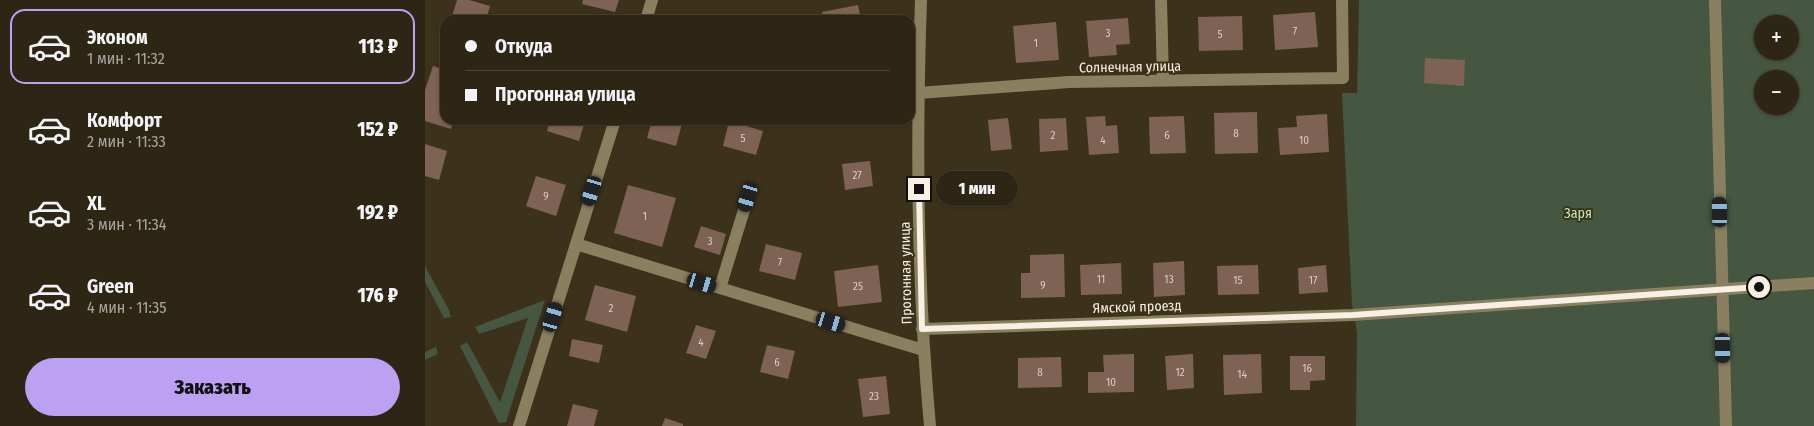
<!DOCTYPE html>
<html lang="ru">
<meta charset="utf-8">
<style>
body{margin:0;font-family:"Fira Sans Condensed",sans-serif;background:#352e1d;color:#f1f3f6;height:100vh;display:flex;flex-direction:column;font-size:19px;white-space:nowrap}
*{box-sizing:border-box;margin:0}
p{font-size:16px;color:#a7a5a0}
.icon{flex:none;width:28px;height:28px;fill:none;stroke:currentColor;stroke-width:2;stroke-linecap:round;stroke-linejoin:round}
.map{position:relative;flex:1;overflow:hidden}
.details{display:flex;flex-direction:column;background:#2d2614;width:425px}
.details>*{flex:none}
.banner{position:absolute;left:15px;top:15px;width:475px;height:110px;border-radius:15px;box-shadow:0 1px 4px #0004,0 0 0 1px #484334;display:grid;align-content:center;height:110px;padding:0 25px;background:#2d2614}
.controls{position:absolute;left:1329px;top:15px;display:grid;gap:10px}
.controls a{display:grid;place-items:center;width:45px;height:45px;border-radius:50%;background:#2d2614;box-shadow:0 1px 4px #0004,0 0 0 1px #484334;font-size:25px}
.end{position:absolute;width:22px;height:22px;margin:-11px;border:6px solid #f7f0e3;background:#111;box-shadow:0 0 0 2px #111}
.from{border-radius:50%}
.bubble{position:absolute;height:35px;border-radius:18px;background:#2d2614;box-shadow:0 1px 4px #0004,0 0 0 1px #484334;font-size:16px;font-weight:800;line-height:35px;text-align:center}
.car{position:absolute;width:15px;height:30px;margin:-15px -8px;border-radius:6px;box-shadow:0 0 4px 1px #0007;background:linear-gradient(#222 24%,#8ab4d8 0 40%,#222 0 76%,#8ab4d8 0 86%,#222 0)}
.banner b{display:flex;align-items:center;gap:18px;height:48px;font-size:19px}
.banner b+b{border-top:1px solid #484334}
.banner i{width:12px;height:12px;background:#f1f3f6}
ul{padding:9px 0 0;list-style:none}
li{display:flex;align-items:center;gap:15px;height:75px;margin:0 10px 8px;padding:0 15px;border:2px solid transparent;border-radius:15px}
li div{flex:1}
li b{display:block;font-size:19px}
li em{font-style:normal;font-weight:800}
li.on{border-color:#bca0f2}
li>.icon{width:45px;height:45px;stroke-width:1.5}
.action{display:flex;gap:10px;margin-top:auto;padding:10px 25px}
.action a{flex:1;height:58px;border-radius:30px;background:#bca0f2;color:#111;font-size:20px;font-weight:800;line-height:58px;text-align:center}
main{display:flex;flex:1;min-height:0}
.map>svg:first-child{display:block}
.green{fill:#455740;fill-rule:evenodd}
.building{fill:#7e6253}
.lines{fill:none;stroke-linecap:round;stroke-linejoin:round}
.minor{stroke:#8a8060;stroke-width:12}
.route{stroke:#f7f0e3;stroke-width:6}
.labels{text-anchor:middle;dominant-baseline:central;stroke-width:4;stroke-linejoin:round;paint-order:stroke}
.number-label{font-size:11px;fill:#d9ccbf}
.street-label{font-size:14px;fill:#f7f0e3;stroke:#3c321b}
.park-label{font-size:14px;fill:#c0e5b6;stroke:#3c321b}
</style>
<main>
<section class="details">
<ul>
<li class="on"><svg class="icon" aria-label="car" viewBox="0 0 24 24"><path d="M5 17H2v-5l4-1 3-4h7l3 4 3 1v5h-3M9 17h6M6 11h13"/><circle cx="7" cy="17" r="2"/><circle cx="17" cy="17" r="2"/></svg><div><b>Эконом</b><p>1 мин · 11:32</p></div><em>113 ₽</em></li>
<li><svg class="icon" aria-label="car" viewBox="0 0 24 24"><path d="M5 17H2v-5l4-1 3-4h7l3 4 3 1v5h-3M9 17h6M6 11h13"/><circle cx="7" cy="17" r="2"/><circle cx="17" cy="17" r="2"/></svg><div><b>Комфорт</b><p>2 мин · 11:33</p></div><em>152 ₽</em></li>
<li><svg class="icon" aria-label="car" viewBox="0 0 24 24"><path d="M5 17H2v-5l4-1 3-4h7l3 4 3 1v5h-3M9 17h6M6 11h13"/><circle cx="7" cy="17" r="2"/><circle cx="17" cy="17" r="2"/></svg><div><b>XL</b><p>3 мин · 11:34</p></div><em>192 ₽</em></li>
<li><svg class="icon" aria-label="car" viewBox="0 0 24 24"><path d="M5 17H2v-5l4-1 3-4h7l3 4 3 1v5h-3M9 17h6M6 11h13"/><circle cx="7" cy="17" r="2"/><circle cx="17" cy="17" r="2"/></svg><div><b>Green</b><p>4 мин · 11:35</p></div><em>176 ₽</em></li>
</ul>
<div class="action"><a>Заказать</a></div>
</section>
<div class="map">
<svg width="1389" height="426" viewBox="0 0 1389 426">
<rect width="100%" height="100%" fill="#3c321b"/>
<path class="green" d="M934,0H1389V426H931L932,332L927,305L917,93H932ZM1338,24H1365V51H1338ZM1338,79H1365V106H1338Z
M0,266L24,310L26,317L19,318L0,282Z
M120,300L81,422L74,423L35,346L42,342L75,402L103,318L54,334L50,327Z
M11,347L13,354L0,360V352Z"/>
<path class="building" d="M32,0H44L65,6L61,20H26Z
M158,0H194L190,12L157,4Z
M433,5L436,20H399L397,12Z
M890,12L893,47L850,50L848,15Z
M817,16L818,50L774,51L773,17Z
M703,18L705,44L691,45L692,55L664,57L661,21Z
M631,22L634,60L591,63L588,26Z
M1000,58L1040,60L1039,86L999,83Z
M8,66L20,70V120H29L26,129L0,121V90Z
M832,112L833,153L790,154L789,113Z
M902,114L904,152L855,155L853,128L872,127L871,116Z
M680,116L681,126L692,125L694,153L664,155L661,117Z
M759,116L761,153L725,154L724,117Z
M583,118L587,149L566,151L563,120Z
M641,118L643,150L615,152L614,119Z
M125,120L160,121L154,141L122,131Z
M227,120H258L251,146L222,138Z
M304,121L338,131L331,155L298,146Z
M0,144L22,151L14,180L0,176Z
M445,161L448,186L420,190L417,164Z
M111,176L141,185L131,216L101,206Z
M203,185L251,198L237,247L189,233Z
M276,226L301,234L295,255L269,247Z
M341,244L377,253L370,280L334,271Z
M639,254L640,297L596,298V273H605V255Z
M759,261L760,295L729,297L728,263Z
M696,263L697,294L656,295L655,265Z
M453,265L457,302L413,307L409,271Z
M833,265L834,294L793,295L792,266Z
M901,265L903,292L874,294L873,268Z
M170,285L211,296L202,332L160,320Z
M271,325L291,331L281,359L261,353Z
M147,339L178,345L174,363L144,356Z
M342,345L370,351L363,379L335,372Z
M709,354V392L663,393V372H679L678,355Z
M768,354L769,388L742,390L740,356Z
M836,354L837,393L799,395L798,355Z
M865,356H900V380L885,381V390H865Z
M636,357L637,387L593,388V358Z
M461,376L465,414L438,417L433,379Z
M148,404L173,410L169,426H142Z
M240,418L258,424V426H237Z"/>
<g class="lines">
<path class="minor" d="M496,0C491,142 492,285 505,426
M736,0L738,81
M1290,0L1301,426
M221,20L227,0
M493,93L644,82L918,78L917,0
M151,244L498,350
M295,288L323,197
M497,329L928,315L1389,283
M94,426L190,120"/>
</g>
<g class="lines">
<path class="route" d="M494,189L497,329L928,315L1334,287"/>
</g>
<g class="labels">
<g class="number-label">
<text x="870" y="31">7</text>
<text x="683" y="33">3</text>
<text x="795" y="34">5</text>
<text x="611" y="43">1</text>
<text x="811" y="133">8</text>
<text x="628" y="135">2</text>
<text x="742" y="135">6</text>
<text x="318" y="138">5</text>
<text x="678" y="140">4</text>
<text x="879" y="140">10</text>
<text x="432" y="175">27</text>
<text x="121" y="196">9</text>
<text x="220" y="216">1</text>
<text x="285" y="241">3</text>
<text x="355" y="262">7</text>
<text x="676" y="279">11</text>
<text x="744" y="279">13</text>
<text x="813" y="280">15</text>
<text x="888" y="280">17</text>
<text x="618" y="285">9</text>
<text x="433" y="286">25</text>
<text x="186" y="308">2</text>
<text x="276" y="342">4</text>
<text x="352" y="362">6</text>
<text x="882" y="368">16</text>
<text x="615" y="372">8</text>
<text x="755" y="372">12</text>
<text x="817" y="374">14</text>
<text x="686" y="382">10</text>
<text x="449" y="396">23</text>
</g>
<g class="street-label">
<text transform="translate(705 67) rotate(-1)">Солнечная улица</text>
<text transform="translate(481 273) rotate(-91)">Прогонная улица</text>
<text transform="translate(712 307) rotate(-2)">Ямской проезд</text>
</g>
<g class="park-label">
<text x="1153" y="213">Заря</text>
</g>
</g>
</svg>
<div class="controls">
<a>+</a>
<a>−</a>
</div>
<i class="end from" style="left:1334px;top:287px"></i>
<i class="end" style="left:494px;top:189px"></i>
<div class="bubble" style="left:511px;top:171px;width:82px">1 мин</div>
<i class="car" style="left:167px;top:191px;rotate:197deg"></i>
<i class="car" style="left:323px;top:197px;rotate:197deg"></i>
<i class="car" style="left:1295px;top:212px;rotate:359deg"></i>
<i class="car" style="left:277px;top:283px;rotate:107deg"></i>
<i class="car" style="left:128px;top:317px;rotate:17deg"></i>
<i class="car" style="left:406px;top:322px;rotate:107deg"></i>
<i class="car" style="left:1298px;top:348px;rotate:179deg"></i>
<div class="banner">
<b><i class="from"></i>Откуда</b>
<b><i></i>Прогонная улица</b>
</div>
</div>
</main>
